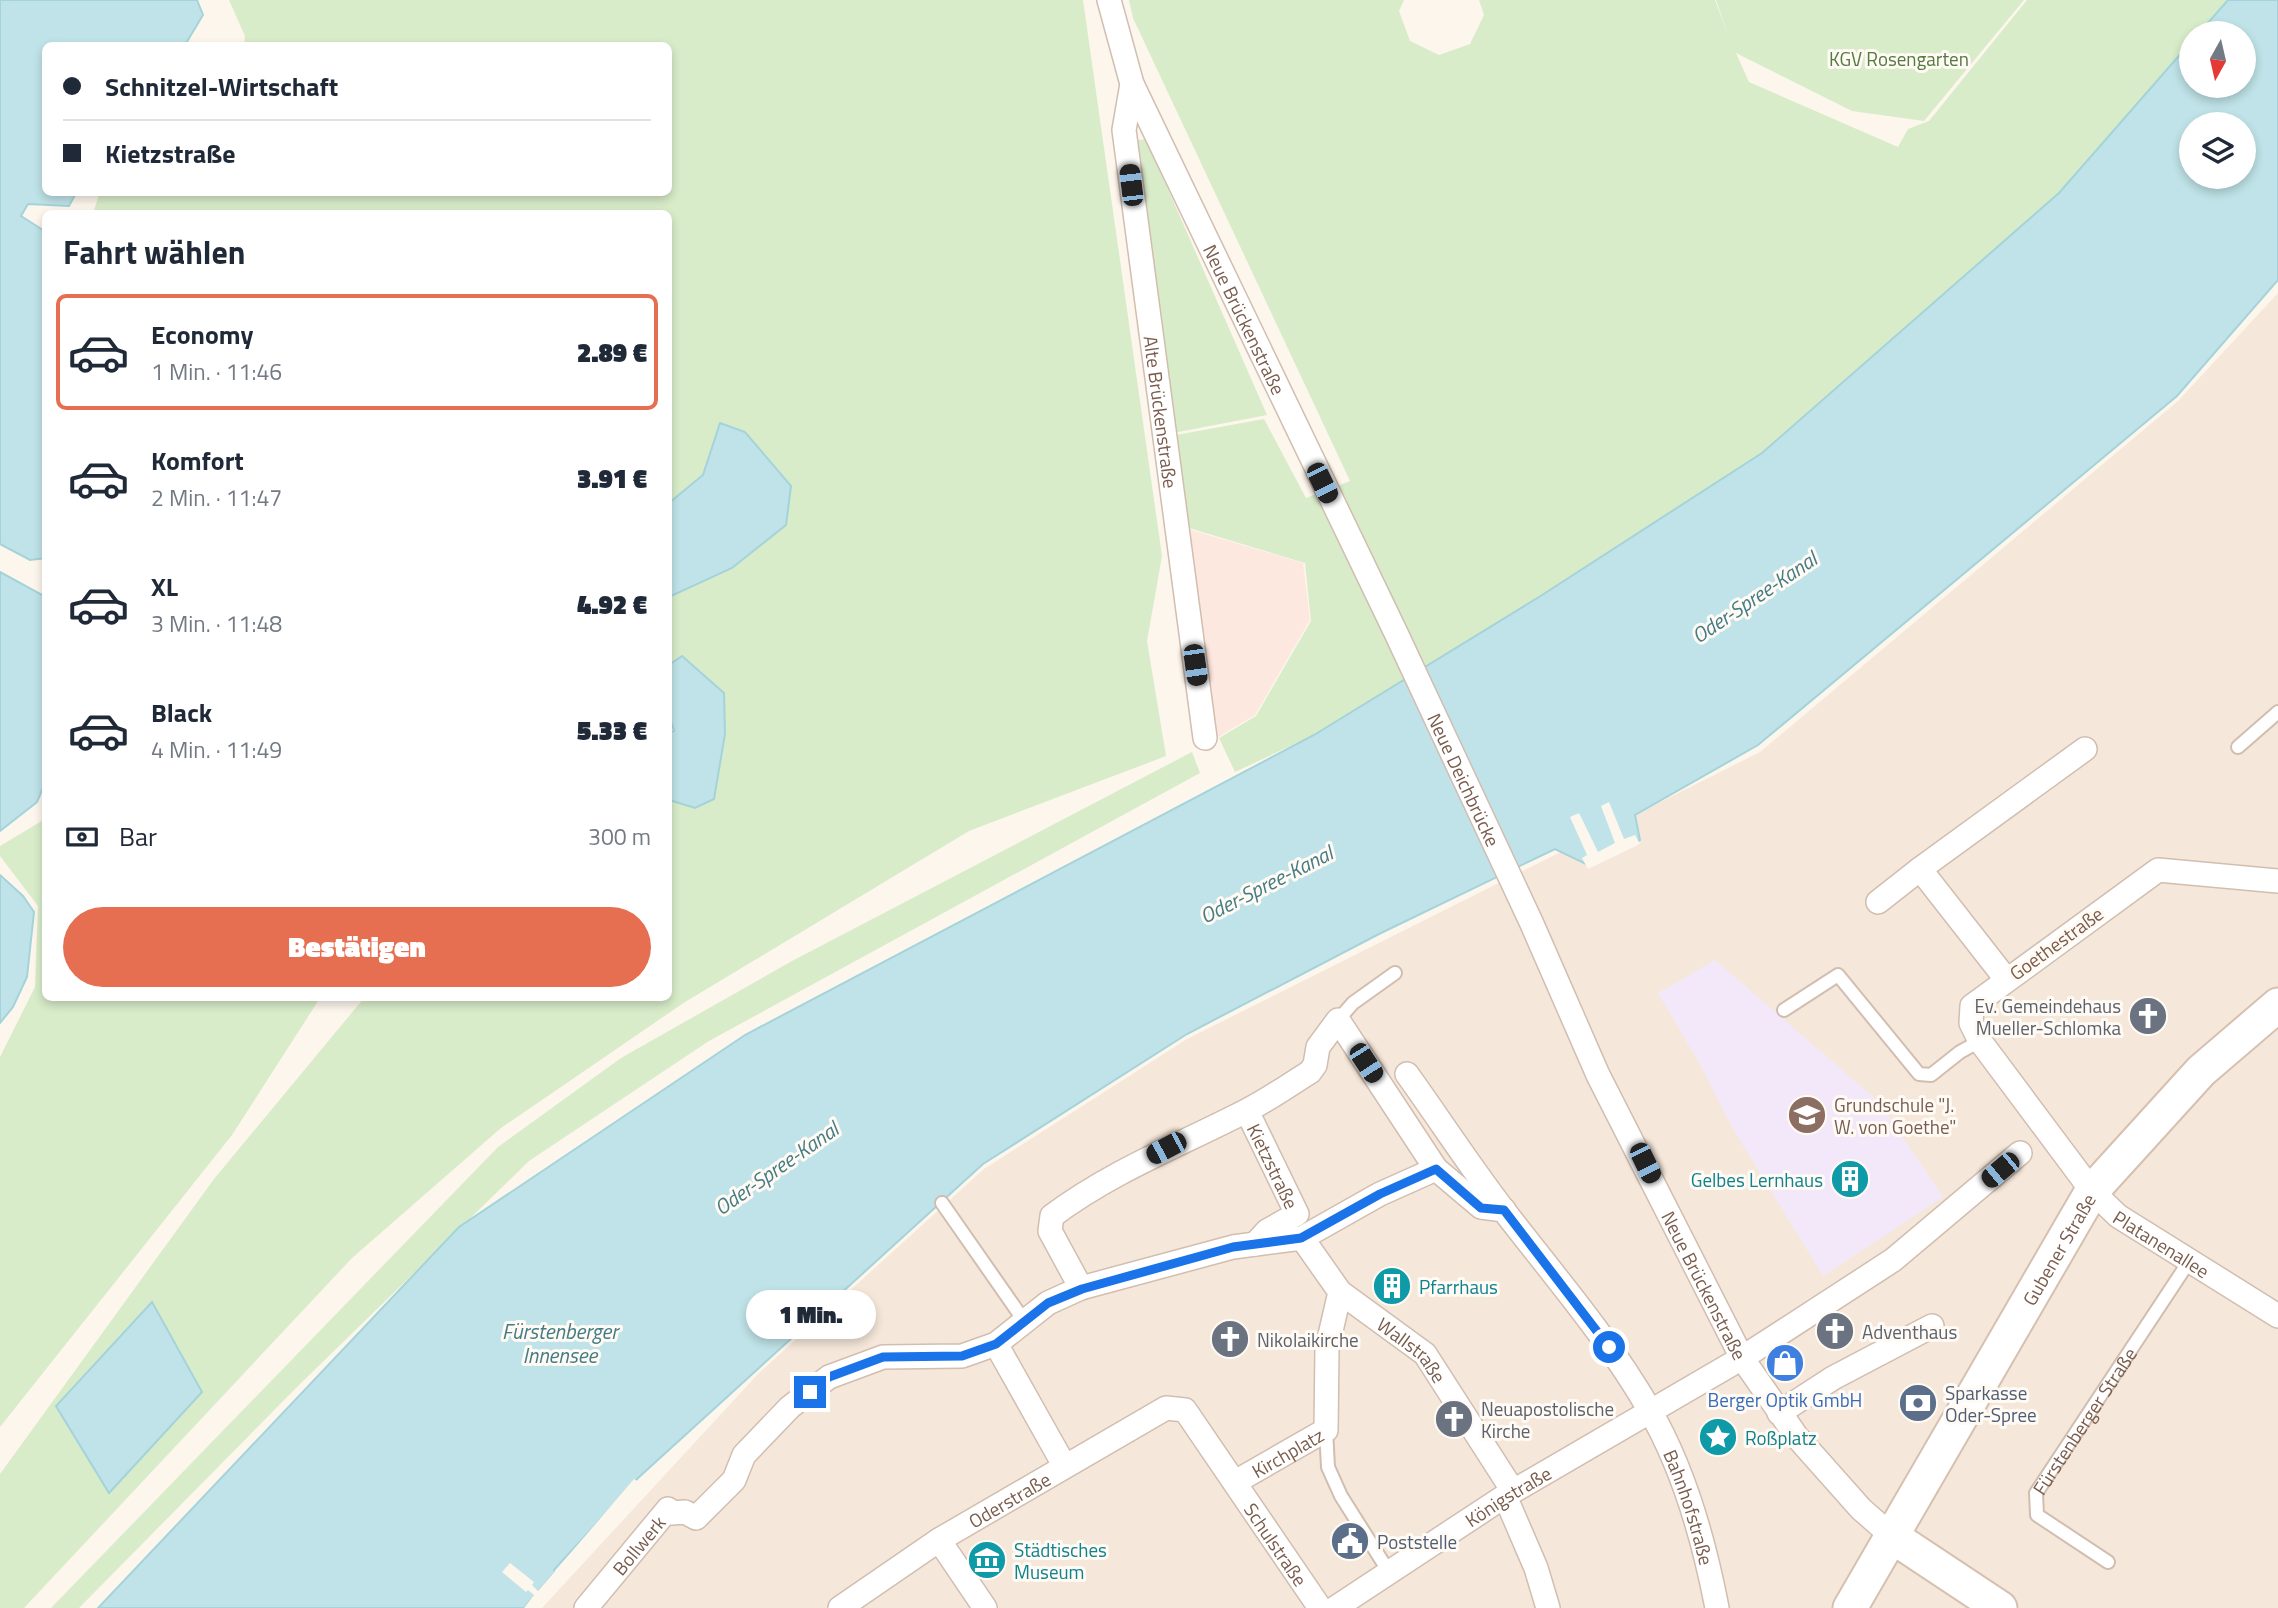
<!DOCTYPE html>
<html lang="de">
<meta charset="utf-8">
<style>
body{margin:0;font-family:"Titillium Web",sans-serif;background:#f6f6f7;color:#1f2937;height:100vh;display:flex;flex-direction:column;font-size:26px;white-space:nowrap}
*{box-sizing:border-box;margin:0}
p{font-size:23px;color:#747a83}
.icon{flex:none;width:38px;height:38px;fill:none;stroke:currentColor;stroke-width:2;stroke-linecap:round;stroke-linejoin:round}
.map{position:relative;flex:1;overflow:hidden}
.sheet{position:absolute;left:42px;top:210px;width:630px;height:791px;display:flex;flex-direction:column;background:#fff;border-radius:10px;box-shadow:0 4px 10px #0003}
.sheet>*{flex:none}
.guide{position:absolute;left:42px;top:42px;width:630px;height:154px;border-radius:10px;box-shadow:0 4px 10px #0003;display:grid;align-content:center;height:154px;padding:0 21px;background:#fff}
.needle{width:46px;rotate:188deg}
.controls{position:absolute;left:2179px;top:21px;display:grid;gap:14px}
.controls a{display:grid;place-items:center;width:77px;height:77px;border-radius:50%;background:#fff;box-shadow:0 4px 10px #0003;font-size:35px}
.end{position:absolute;width:32px;height:32px;margin:-16px;border:9px solid #1a73e8;background:#fff;box-shadow:0 0 0 4px #fff}
.from{border-radius:50%}
.bubble{position:absolute;height:49px;border-radius:24px;background:#fff;box-shadow:0 4px 10px #0003;font-size:23px;font-weight:800;line-height:49px;text-align:center}
.car{position:absolute;width:21px;height:42px;margin:-21px -10px;border-radius:9px;box-shadow:0 0 5px 2px #0007;background:linear-gradient(#222 24%,#8ab4d8 0 40%,#222 0 76%,#8ab4d8 0 86%,#222 0)}
.guide b{display:flex;align-items:center;gap:24px;height:66px;font-size:26px}
.guide b+b{border-top:2px solid #e0e1e3}
.guide i{width:18px;height:18px;background:#1f2937}
ul{padding:0;list-style:none}
li{display:flex;align-items:center;gap:21px;height:116px;margin:0 14px 10px;padding:0 7px;border:4px solid transparent;border-radius:10px}
li div{flex:1}
li b{display:block;font-size:26px}
li em{font-style:normal;font-weight:800}
li.on{border-color:#e76f51}
li>.icon{width:63px;height:63px;stroke-width:1.5}
h2{padding:0 21px;font-size:32px;line-height:84px}
.pay{display:flex;align-items:center;gap:18px;height:77px;padding:0 21px;font-size:26px}
.pay p{margin-inline-start:auto}
.primary-button{display:flex;gap:14px;margin-top:auto;padding:14px 21px}
.primary-button a{flex:1;height:80px;border-radius:42px;background:#e76f51;color:#fff;font-size:28px;font-weight:800;line-height:80px;text-align:center}
.map>svg:first-child{display:block}
.residential{fill:#f5e8da}
.commercial{fill:#fde8e0}
.education{fill:#f3e8fa}
.green{fill:#d8ecc9}
.water{fill:#bfe3e8;stroke:#a5d3da;stroke-width:2;fill-rule:evenodd}
.pier{fill:#fdf6ec}
.lines{fill:none;stroke-linecap:round;stroke-linejoin:round}
.lane-casing{stroke:#d1beb0;stroke-width:16}
.street-casing{stroke:#d1beb0;stroke-width:26}
.secondary-casing{stroke:#d6c0b0;stroke-width:37}
.lane{stroke:#fff;stroke-width:12}
.street{stroke:#fff;stroke-width:23}
.secondary{stroke:#fff;stroke-width:33}
.route{stroke:#1a73e8;stroke-width:9}
.labels{text-anchor:middle;dominant-baseline:central;stroke-width:6;stroke-linejoin:round;paint-order:stroke}
.park-label{font-size:19px;fill:#537a41;stroke:#fffaf3}
.street-label{font-size:19px;fill:#7a5c4d;stroke:#fffaf3}
.worship-label{font-size:19px;fill:#5b616d;stroke:#fffaf3;text-anchor:start}
.education-label{font-size:19px;fill:#785e54;stroke:#fffaf3;text-anchor:start}
.culture-label{font-size:19px;fill:#0d838f;stroke:#fffaf3;text-anchor:start}
.service-label{font-size:19px;fill:#4e5e75;stroke:#fffaf3;text-anchor:start}
.shop-label{font-size:19px;fill:#366cbe;stroke:#fffaf3}
.water-label{font-size:21px;font-style:italic;fill:#437c86;stroke:#fffaf3}
</style>
<div class="map">
<svg width="2278" height="1608" viewBox="0 0 2278 1608">
<rect width="100%" height="100%" fill="#fdf6ec"/>
<path class="residential" d="M2278,293V1608H542L759,1373L984,1169L1187,1039L1760,752L2178,401Z"/>
<path class="commercial" d="M1188,529L1303,563L1310,620L1255,715L1218,737L1198,658Z"/>
<path class="education" d="M1715,960L1879,1102L1943,1197L1823,1276L1732,1127L1702,1068L1658,993Z"/>
<path class="green" d="M229,0H1083L1162,556L1147,641L1166,756L969,831L685,1002L501,1128L352,1258L24,1608H0V1474L214,1179L364,998H668L669,800L695,808L714,799L725,734L724,693L682,656L669,665V597L732,568L786,525L791,486L720,423L703,475L669,503L668,214L93,213L100,192H668V46L244,45L245,36Z
M1129,0H1404L1399,11L1410,41L1439,55L1470,44L1484,15L1479,0H1715L1729,37L1716,0H2024L1924,121L1852,111L1736,53L1749,82L1898,147L1908,129L1929,121L2027,0H2229L2200,33H2191V43L2060,192L1762,454L1538,598L1314,735L1235,772L1219,738L1256,716L1311,621L1305,563L1189,528L1176,435L1264,419L1306,498L1350,481L1133,18Z
M1146,139L1267,415L1173,433L1134,141Z
M1192,752L1200,773L709,1041L529,1161L299,1385L79,1608H51L498,1147L621,1058L792,961Z
M45,819L46,998H320L232,1135L0,1427V1057L35,987L38,906L0,856V846Z"/>
<path class="water" d="M0,0H197L203,15L185,45L46,46V192L76,193L69,206L28,204L21,216L46,232V558L30,560L0,544Z
M2228,0H2278V280L2177,396L1758,745L1635,815L1640,840L1588,865L1555,849L1379,934L1187,1034L983,1164L638,1478L554,1570L555,1572L524,1608H98L459,1227L745,1035L1314,735L1539,597L1762,453L2059,193L2191,42V86H2244V33H2199ZM2191,124H2244V177H2191Z
M720,423L745,432L791,486L786,525L732,568L669,597V503L703,475Z
M0,572L46,597L45,783L37,802L0,831Z
M682,656L724,693L725,734L714,799L695,808L669,800V733L674,731L669,715V665Z
M0,875L23,896L34,912L27,977L13,1007L0,1023Z
M152,1302L202,1392L109,1493L56,1406Z"/>
<path class="pier" d="M1609,802L1624,839L1635,835L1640,844L1588,869L1582,858L1587,855L1570,817L1579,813L1598,852L1615,843L1601,806Z
M634,1479L639,1482L558,1570V1575L528,1608H524L534,1595L528,1590L526,1592L502,1572L510,1563L534,1582L532,1585L538,1591Z"/>
<g class="lines">
<g class="lane-casing">
<g id="lane">
<path d="M2238,747L2278,712"/>
<path d="M1784,1010L1838,975L1919,1074L1931,1075L1960,1052L1980,1041"/>
<path d="M1338,1020L1353,1003L1395,973"/>
<path d="M942,1203L1025,1322"/>
<path d="M1326,1430L1328,1467L1341,1496L1389,1572"/>
<path id="s1" d="M2108,1562L2037,1515L2036,1493L2190,1260"/>
</g>
</g>
<g class="street-casing">
<g id="street">
<path id="s2" d="M1109,0L1132,84L1396,633L1532,924L1598,1075L1742,1358L1797,1437L1861,1509L1893,1537"/>
<path id="s3" d="M1132,84L1124,130L1205,738"/>
<path d="M1920,869L2085,749"/>
<path id="s4" d="M2278,881L2158,870L1972,1006L1971,1023L1980,1041L2092,1191L2118,1216L2278,1316"/>
<path d="M1878,902L1920,869L2006,979"/>
<path id="s5" d="M1407,1074C1440,1120 1471,1168 1505,1212C1555,1277 1608,1338 1649,1409C1684,1469 1704,1540 1717,1608"/>
<path id="s6" d="M1247,1111L1297,1214L1267,1231L1255,1244"/>
<path d="M1081,1288L1050,1231L1052,1216C1112,1171 1180,1145 1246,1111C1268,1100 1289,1085 1310,1072L1315,1065L1318,1047L1338,1020L1436,1169L1481,1207L1504,1210"/>
<path id="s7" d="M1340,1292L1425,1354L1513,1491"/>
<path d="M996,1344L1064,1465"/>
<path d="M1779,1413L1833,1378L1932,1326"/>
<path id="s8" d="M1237,1481L1326,1430L1327,1348L1340,1292L1302,1238"/>
<path d="M1505,1496L1536,1568L1548,1608"/>
<path d="M939,1540L985,1608"/>
<path id="s9" d="M586,1608L668,1509L672,1513L685,1512L696,1518L734,1480L744,1455L790,1407L829,1377L883,1357L962,1356L996,1344L1048,1303L1081,1288L1233,1247L1302,1238L1380,1194L1436,1169"/>
<path id="s10" d="M840,1608L939,1540L1166,1408L1185,1410L1320,1608"/>
<path id="s11" d="M1335,1608L1505,1496L1742,1358L1893,1260L2020,1153"/>
</g>
</g>
<g class="secondary-casing">
<g id="secondary">
<path d="M1893,1537L2000,1608"/>
<path id="s12" d="M1850,1608L2092,1191L2201,1071L2278,1005"/>
</g>
</g>
<use href="#lane" class="lane"/>
<use href="#street" class="street"/>
<use href="#secondary" class="secondary"/>
</g>
<g class="lines">
<path class="route" d="M810,1392L829,1377L883,1357L962,1356L996,1344L1048,1303L1082,1289L1233,1247L1301,1238L1380,1194L1436,1169L1481,1208L1504,1210L1609,1347"/>
</g>
<defs>
<g id="church-disc" transform="scale(2.0125)"><circle r="9.5" fill="#6b7280" stroke="#fffaf3"/><path d="M-1.2-6h2.4v3.5h3.3v2.4h-3.3V6h-2.4V-.1h-3.3v-2.4h3.3Z" fill="#fff"/></g>
<g id="school-disc" transform="scale(2.0125)"><circle r="9.5" fill="#8d6e63" stroke="#fffaf3"/><path d="M0-5L7-2L0 1L-7-2ZM-4 1L0 2.5L4 1V4Q0 6-4 4Z" fill="#fff"/></g>
<g id="building-disc" transform="scale(2.0125)"><circle r="9.5" fill="#0f9aa8" stroke="#fffaf3"/><path d="M-4-6H4V6H1V3H-1V6H-4ZM-2.5-4.3h1.7v1.8h-1.7ZM.8-4.3h1.7v1.8H.8ZM-2.5-1h1.7V.8h-1.7ZM.8-1h1.7V.8H.8Z" fill="#fff"/></g>
<g id="shop-disc" transform="scale(2.0125)"><circle r="9.5" fill="#3f7fe0" stroke="#fffaf3"/><path d="M-5-2.5h2.3a2.7 3.5 0 0 1 5.4 0H5L5.5 6h-11ZM-1.5-2.5h3a1.5 2.3 0 0 0-3 0Z" fill="#fff"/></g>
<g id="bank-disc" transform="scale(2.0125)"><circle r="9.5" fill="#5c6f8a" stroke="#fffaf3"/><path d="M-6-4H6V4H-6ZM0-2.3a2.3 2.3 0 1 0 0 4.6a2.3 2.3 0 1 0 0-4.6Z" fill="#fff"/></g>
<g id="sight-disc" transform="scale(2.0125)"><circle r="9.5" fill="#0f9aa8" stroke="#fffaf3"/><path d="M0-6L1.8-2.2L6-1.7L2.9 1.2L3.7 5.4L0 3.3L-3.7 5.4L-2.9 1.2L-6-1.7L-1.8-2.2Z" fill="#fff"/></g>
<g id="civic-disc" transform="scale(2.0125)"><circle r="9.5" fill="#5c6f8a" stroke="#fffaf3"/><path d="M-.6-6.5H3V-4.5H.6V-3L4-1V1h2V6H-6V1h2V-1L-.6-3ZM-1.2 2.5V6h2.4V2.5Z" fill="#fff"/></g>
<g id="museum-disc" transform="scale(2.0125)"><circle r="9.5" fill="#0f9aa8" stroke="#fffaf3"/><path d="M0-6L6-3V-2H-6V-3ZM-5-1h2V3h-2ZM-1-1h2V3h-2ZM3-1h2V3H3ZM-6 4H6V6H-6Z" fill="#fff"/></g>
</defs>
<g fill-rule="evenodd">
<use href="#church-disc" x="2148" y="1016"/>
<use href="#school-disc" x="1807" y="1115"/>
<use href="#building-disc" x="1850" y="1179"/>
<use href="#building-disc" x="1392" y="1286"/>
<use href="#church-disc" x="1835" y="1331"/>
<use href="#church-disc" x="1230" y="1339"/>
<use href="#shop-disc" x="1785" y="1363"/>
<use href="#bank-disc" x="1918" y="1403"/>
<use href="#church-disc" x="1454" y="1419"/>
<use href="#sight-disc" x="1718" y="1437"/>
<use href="#civic-disc" x="1350" y="1541"/>
<use href="#museum-disc" x="987" y="1560"/>
</g>
<g class="labels">
<g class="park-label">
<text x="1899" y="58">KGV Rosengarten</text>
</g>
<g class="street-label">
<text stroke="none"><textPath href="#s2" startOffset="348">Neue Brückenstraße</textPath></text>
<text stroke="none"><textPath href="#s3" startOffset="331">Alte Brückenstraße</textPath></text>
<text stroke="none"><textPath href="#s2" startOffset="858">Neue Deichbrücke</textPath></text>
<text transform="translate(2056 943) rotate(-36)">Goethestraße</text>
<text stroke="none"><textPath href="#s6" startOffset="61">Kietzstraße</textPath></text>
<text stroke="none"><textPath href="#s4" startOffset="663">Platanenallee</textPath></text>
<text stroke="none"><textPath href="#s12" startOffset="415">Gubener Straße</textPath></text>
<text stroke="none"><textPath href="#s2" startOffset="1418">Neue Brückenstraße</textPath></text>
<text stroke="none"><textPath href="#s7" startOffset="93">Wallstraße</textPath></text>
<text stroke="none"><textPath href="#s1" startOffset="194">Fürstenberger Straße</textPath></text>
<text stroke="none"><textPath href="#s8" startOffset="58">Kirchplatz</textPath></text>
<text stroke="none"><textPath href="#s11" startOffset="206">Königstraße</textPath></text>
<text stroke="none"><textPath href="#s10" startOffset="201">Oderstraße</textPath></text>
<text stroke="none"><textPath href="#s5" startOffset="520">Bahnhofstraße</textPath></text>
<text stroke="none"><textPath href="#s10" startOffset="564">Schulstraße</textPath></text>
<text stroke="none"><textPath href="#s9" startOffset="82">Bollwerk</textPath></text>
</g>
<g class="worship-label">
<text x="2121" y="1005" text-anchor="end">Ev. Gemeindehaus<tspan x="2121" dy="22">Mueller-Schlomka</tspan></text>
<text x="1862" y="1331">Adventhaus</text>
<text x="1257" y="1339">Nikolaikirche</text>
<text x="1481" y="1408">Neuapostolische<tspan x="1481" dy="22">Kirche</tspan></text>
</g>
<g class="education-label">
<text x="1834" y="1104">Grundschule "J.<tspan x="1834" dy="22">W. von Goethe"</tspan></text>
</g>
<g class="culture-label">
<text x="1823" y="1179" text-anchor="end">Gelbes Lernhaus</text>
<text x="1419" y="1286">Pfarrhaus</text>
<text x="1745" y="1437">Roßplatz</text>
<text x="1014" y="1549">Städtisches<tspan x="1014" dy="22">Museum</tspan></text>
</g>
<g class="service-label">
<text x="1945" y="1392">Sparkasse<tspan x="1945" dy="22">Oder-Spree</tspan></text>
<text x="1377" y="1541">Poststelle</text>
</g>
<g class="shop-label">
<text x="1785" y="1399">Berger Optik GmbH</text>
</g>
<g class="water-label">
<text transform="translate(1754 597) rotate(-34)">Oder-Spree-Kanal</text>
<text transform="translate(1266 884) rotate(-27)">Oder-Spree-Kanal</text>
<text transform="translate(776 1168) rotate(-35)">Oder-Spree-Kanal</text>
<text x="560" y="1331">Fürstenberger<tspan x="560" dy="24">Innensee</tspan></text>
</g>
</g>
</svg>
<div class="controls">
<a><svg class="needle" viewBox="-14 -14 28 28"><path d="M0-13l5 13h-10z" fill="#e53935"/><path d="M0 13l5-13h-10z" fill="#747a83"/></svg></a>
<a><svg class="icon" aria-label="layers" viewBox="0 0 24 24"><path d="M12 4l9 5-9 5-9-5zM3 14l9 5 9-5"/></svg></a>
</div>
<i class="end from" style="left:1609px;top:1347px"></i>
<i class="end" style="left:810px;top:1392px"></i>
<div class="bubble" style="left:746px;top:1290px;width:130px">1 Min.</div>
<i class="car" style="left:1131px;top:185px;rotate:353deg"></i>
<i class="car" style="left:1322px;top:483px;rotate:154deg"></i>
<i class="car" style="left:1195px;top:665px;rotate:172deg"></i>
<i class="car" style="left:1366px;top:1063px;rotate:147deg"></i>
<i class="car" style="left:1166px;top:1148px;rotate:242deg"></i>
<i class="car" style="left:1645px;top:1163px;rotate:154deg"></i>
<i class="car" style="left:2000px;top:1170px;rotate:230deg"></i>
<div class="guide">
<b><i class="from"></i>Schnitzel-Wirtschaft</b>
<b><i></i>Kietzstraße</b>
</div>
<section class="sheet">
<h2>Fahrt wählen</h2>
<ul>
<li class="on"><svg class="icon" aria-label="car" viewBox="0 0 24 24"><path d="M5 17H2v-5l4-1 3-4h7l3 4 3 1v5h-3M9 17h6M6 11h13"/><circle cx="7" cy="17" r="2"/><circle cx="17" cy="17" r="2"/></svg><div><b>Economy</b><p>1 Min. · 11:46</p></div><em>2.89 €</em></li>
<li><svg class="icon" aria-label="car" viewBox="0 0 24 24"><path d="M5 17H2v-5l4-1 3-4h7l3 4 3 1v5h-3M9 17h6M6 11h13"/><circle cx="7" cy="17" r="2"/><circle cx="17" cy="17" r="2"/></svg><div><b>Komfort</b><p>2 Min. · 11:47</p></div><em>3.91 €</em></li>
<li><svg class="icon" aria-label="car" viewBox="0 0 24 24"><path d="M5 17H2v-5l4-1 3-4h7l3 4 3 1v5h-3M9 17h6M6 11h13"/><circle cx="7" cy="17" r="2"/><circle cx="17" cy="17" r="2"/></svg><div><b>XL</b><p>3 Min. · 11:48</p></div><em>4.92 €</em></li>
<li><svg class="icon" aria-label="car" viewBox="0 0 24 24"><path d="M5 17H2v-5l4-1 3-4h7l3 4 3 1v5h-3M9 17h6M6 11h13"/><circle cx="7" cy="17" r="2"/><circle cx="17" cy="17" r="2"/></svg><div><b>Black</b><p>4 Min. · 11:49</p></div><em>5.33 €</em></li>
</ul>
<div class="pay"><svg class="icon" aria-label="cash" viewBox="0 0 24 24"><path d="M3 7h18v10H3z"/><circle cx="12" cy="12" r="2"/></svg>Bar<p>300 m</p></div>
<div class="primary-button"><a>Bestätigen</a></div>
</section>
</div>
